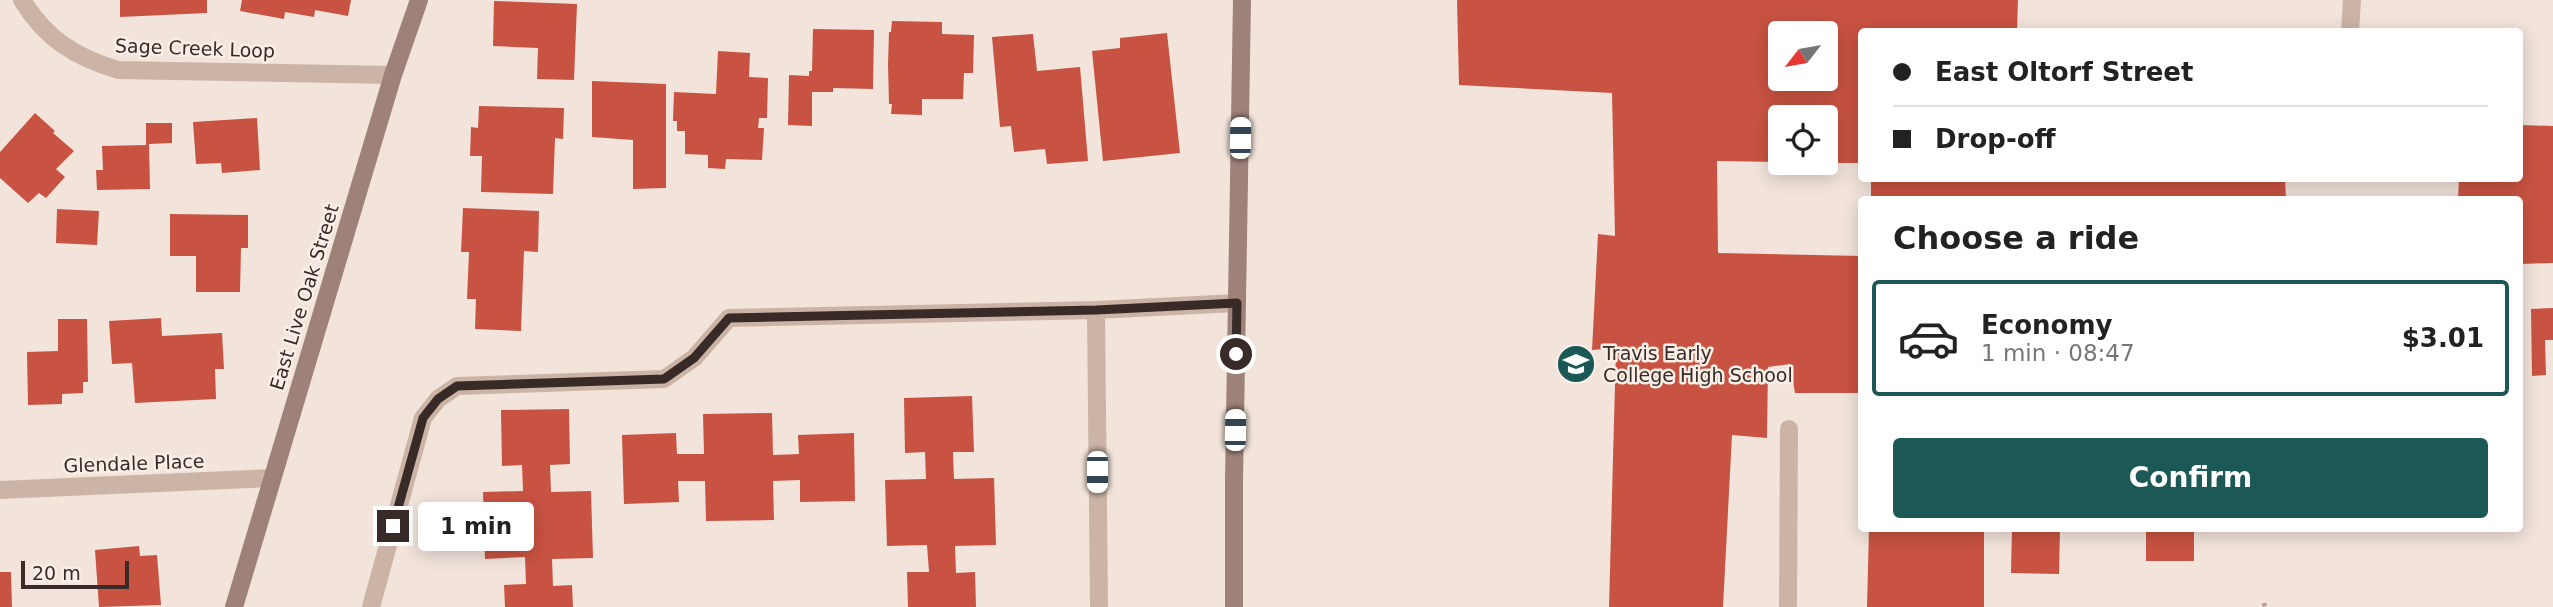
<!DOCTYPE html>
<meta charset="utf-8">
<style>
body{margin:0;font-family:"DejaVu Sans",sans-serif;background:#f6f6f6;color:#222;height:100vh;display:flex;flex-direction:column;font-size:26px;white-space:nowrap}
*{box-sizing:border-box;margin:0}
p{font-size:23px;color:#767676}
.icon{flex:none;width:38px;height:38px;fill:none;stroke:currentColor;stroke-width:2;stroke-linecap:round;stroke-linejoin:round}
.map{position:relative;flex:1;overflow:hidden}
.side{position:absolute;left:1858px;top:196px;width:665px;height:336px;display:flex;flex-direction:column;background:#fff;border-radius:7px;box-shadow:0 4px 18px #0003}
.side>*{flex:none}
.guide{position:absolute;left:1858px;top:28px;width:665px;height:154px;border-radius:7px;box-shadow:0 4px 18px #0003;display:grid;align-content:center;height:154px;padding:0 35px;background:#fff}
.needle{width:46px;rotate:239deg}
.fabs{position:absolute;left:1768px;top:21px;display:grid;gap:14px}
.fabs a{display:grid;place-items:center;width:70px;height:70px;border-radius:7px;background:#fff;box-shadow:0 4px 18px #0003;font-size:35px}
.scale{position:absolute;left:21px;bottom:18px;width:108px;box-sizing:border-box;padding-left:7px;border:4px solid #372a27;border-top:0;font-size:19px;line-height:24px;white-space:nowrap;color:#372a27;-webkit-text-stroke:5px #faefe7;paint-order:stroke}
.end{position:absolute;width:32px;height:32px;margin:-16px;border:9px solid #372a27;background:#fff;box-shadow:0 0 0 4px #fff}
.from{border-radius:50%}
.bubble{position:absolute;height:49px;border-radius:7px;background:#fff;box-shadow:0 4px 18px #0003;font-size:23px;font-weight:700;line-height:49px;text-align:center}
.car{position:absolute;width:21px;height:42px;margin:-21px -10px;border-radius:9px;box-shadow:0 0 5px 2px #0007;background:linear-gradient(#fff 24%,#345 0 40%,#fff 0 76%,#345 0 86%,#fff 0)}
.guide b{display:flex;align-items:center;gap:24px;height:66px;font-size:26px}
.guide b+b{border-top:2px solid #e0e0e0}
.guide i{width:18px;height:18px;background:#222}
ul{padding:0;list-style:none}
li{display:flex;align-items:center;gap:21px;height:116px;margin:0 14px 10px;padding:0 21px;border:4px solid transparent;border-radius:7px}
li div{flex:1}
li b{display:block;font-size:26px}
li em{font-style:normal;font-weight:700}
li.selected{border-color:#1c5956}
li>.icon{width:63px;height:63px;stroke-width:1.5}
h2{padding:0 35px;font-size:32px;line-height:84px}
.action{display:flex;gap:14px;margin-top:auto;padding:14px 35px}
.action a{flex:1;height:80px;border-radius:7px;background:#1c5956;color:#fff;font-size:28px;font-weight:700;line-height:80px;text-align:center}
.map>svg:first-child{display:block}
.building{fill:#c95342;fill-rule:evenodd}
.lines{fill:none;stroke-linecap:round;stroke-linejoin:round}
.path{stroke:#b79c90;stroke-width:4.5;stroke-dasharray:3.5 3.5;stroke-linecap:butt}
.lane{stroke:#cbb3a6;stroke-width:18}
.street{stroke:#cbb3a6;stroke-width:18}
.secondary{stroke:#9e8178;stroke-width:18}
.route{stroke:#372a27;stroke-width:9}
.labels{text-anchor:middle;dominant-baseline:central;stroke-width:5;stroke-linejoin:round;paint-order:stroke}
.street-label{font-size:19px;fill:#372a27;stroke:#faefe7}
.poi-label{font-size:19px;fill:#372a27;stroke:#faefe7;text-anchor:start}
</style>
<div class="map">
<svg width="2553" height="607" viewBox="0 0 2553 607">
<rect width="100%" height="100%" fill="#f2e4db"/>
<path class="building" d="M120,0H207V13L120,17Z
M242,0H351L348,16L315,10L314,17L285,12L284,19L240,11Z
M1457,0H2018L2017,32H1862V163H1825V117H1780V162L1717,161L1718,253L1862,256V393H1795L1790,364L1768,367L1767,438L1732,435L1723,607H1609L1616,348L1592,350L1598,234L1615,236L1612,93L1459,85ZM1780,33H1825V79H1780Z
M494,1L577,4L574,80L537,79L538,48L493,46Z
M892,21L942,22V34L974,35L973,73H964L963,99H922V115L891,114L892,104H889L888,64L889,32H891Z
M813,29L874,30L873,89L833,88V92H812V126L788,125L789,75L809,76V71H812Z
M1167,33L1180,153L1103,161L1092,51L1120,48V38Z
M1033,34L1037,71L1080,67L1088,161L1047,164L1045,149L1014,152L1011,126L1000,127L992,37Z
M718,51L750,53L749,77L768,78L767,118H759L758,128H764L762,160L726,159L725,169L708,168V155L685,154V131H677V121H673L674,92L716,94Z
M592,81L666,84V188L633,189V140L592,137Z
M479,106L564,108L563,139L555,138L553,194L481,192L482,156H470L471,127L478,128Z
M35,113L55,131L53,133L74,151L56,169L65,177L46,198L39,193L28,203L0,178V152Z
M257,118L260,170L222,173L221,163L196,164L193,122Z
M146,123H172V143L149,144L150,189L97,190L96,170H103L102,146L146,145Z
M2520,125L2553,126V263L2520,264V200H2458L2459,178H2520Z
M1871,178H2285L2286,200H1871Z
M463,208L539,211L538,252L524,251L521,331L475,329L476,299H467L469,252H461Z
M57,209L99,211L97,245L56,243Z
M170,214L248,215V248H241L240,292H196V256H170Z
M2553,308V340H2545L2546,375L2532,376L2531,309Z
M161,318L162,336L222,333L224,369H215L216,399L135,403L132,363L112,364L109,321Z
M58,319H87L88,382H83V393L62,394V404L28,405L27,352L58,351Z
M972,396L974,452H953L954,479L994,478L996,545L955,546L956,573L975,572L976,607H908L907,572H929L927,545L887,546L885,480L926,479L925,452L905,453L904,398Z
M569,409L570,464L550,465L551,492L591,491L593,558L552,559L553,586L572,585L573,607H505L504,585L526,584L525,557L485,559L483,492L523,491L522,465L502,466L501,410Z
M772,413L773,455L799,454L798,435L854,433L855,501L800,502V480L773,481L774,520L706,521L705,481H678L679,502L624,504L622,435L676,433L677,454H704L703,414Z
M1869,528H1984V607H1867Z
M2012,528H2060L2059,574L2011,573Z
M2146,528H2194V561H2146Z
M139,546L140,556L157,555L161,605L99,607L95,550Z
M0,572H11L12,607H0Z"/>
<g class="lines">
<path class="path" d="M2264,603L2265,607"/>
<path class="lane" d="M2350,32L2352,0
M1096,310L1099,607
M371,607L423,418L438,399L457,386L664,379L694,358L729,318L1096,310L1237,303
M1788,607L1789,429"/>
<path class="street" d="M22,0C46,39 75,57 118,70L393,75
M0,490L271,478"/>
<path class="secondary" d="M234,607L393,75L419,0
M1234,607V480L1242,0"/>
</g>
<g class="lines">
<path class="route" d="M393,526L423,418L438,399L457,386L664,379L694,358L729,318L1096,310L1237,303L1236,354"/>
</g>
<defs>
<g id="school-disc" transform="scale(2.0125)"><circle r="9.5" fill="#1c5956" stroke="#faefe7"/><path d="M0-5L7-2L0 1L-7-2ZM-4 1L0 2.5L4 1V4Q0 6-4 4Z" fill="#fff"/></g>
</defs>
<g fill-rule="evenodd">
<use href="#school-disc" x="1576" y="364"/>
</g>
<g class="labels">
<g class="street-label">
<text transform="translate(195 48) rotate(2)">Sage Creek Loop</text>
<text transform="translate(304 297) rotate(-73)">East Live Oak Street</text>
<text transform="translate(134 463) rotate(-2)">Glendale Place</text>
</g>
<g class="poi-label">
<text x="1603" y="353">Travis Early<tspan x="1603" dy="22">College High School</tspan></text>
</g>
</g>
</svg>
<div class="fabs">
<a><svg class="needle" viewBox="-14 -14 28 28"><path d="M0-13l5 13h-10z" fill="#e53935"/><path d="M0 13l5-13h-10z" fill="#767676"/></svg></a>
<a><svg class="icon" aria-label="locate" viewBox="0 0 24 24"><circle cx="12" cy="12" r="6"/><path d="M12 2v4M12 18v4M2 12h4M18 12h4"/></svg></a>
</div>
<div class="scale">20 m</div>
<i class="end from" style="left:1236px;top:354px"></i>
<i class="end" style="left:393px;top:526px"></i>
<div class="bubble" style="left:418px;top:502px;width:116px">1 min</div>
<i class="car" style="left:1240px;top:138px;rotate:1deg"></i>
<i class="car" style="left:1235px;top:430px;rotate:1deg"></i>
<i class="car" style="left:1097px;top:472px;rotate:180deg"></i>
<div class="guide">
<b><i class="from"></i>East Oltorf Street</b>
<b><i></i>Drop-off</b>
</div>
<section class="side">
<h2>Choose a ride</h2>
<ul>
<li class="selected"><svg class="icon" aria-label="car" viewBox="0 0 24 24"><path d="M5 17H2v-5l4-1 3-4h7l3 4 3 1v5h-3M9 17h6M6 11h13"/><circle cx="7" cy="17" r="2"/><circle cx="17" cy="17" r="2"/></svg><div><b>Economy</b><p>1 min · 08:47</p></div><em>$3.01</em></li>
</ul>
<div class="action"><a>Confirm</a></div>
</section>
</div>
